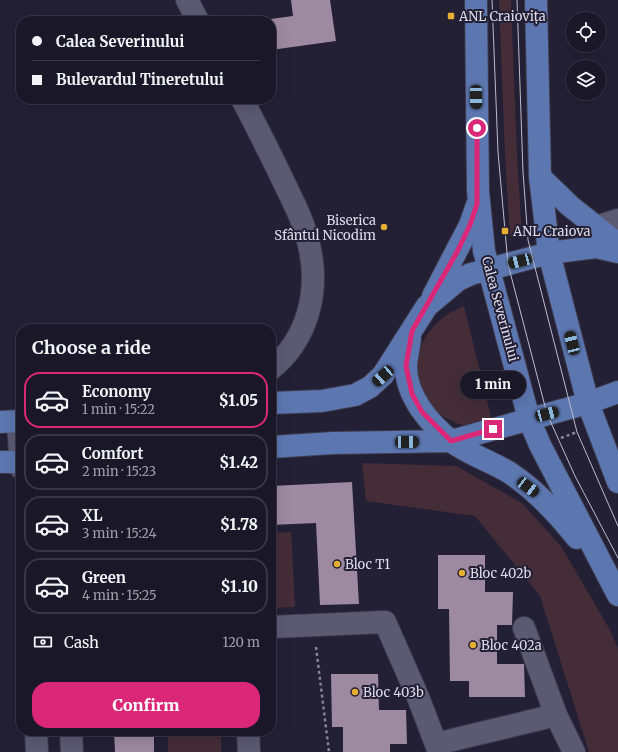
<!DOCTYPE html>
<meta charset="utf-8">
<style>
body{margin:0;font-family:Merriweather,serif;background:#272434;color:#f1f3f6;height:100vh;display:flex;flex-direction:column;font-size:15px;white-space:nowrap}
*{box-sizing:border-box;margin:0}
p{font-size:13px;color:#9f9fa8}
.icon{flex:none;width:22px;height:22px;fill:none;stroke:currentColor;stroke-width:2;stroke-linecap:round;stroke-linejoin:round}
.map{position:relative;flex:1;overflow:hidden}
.side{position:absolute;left:16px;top:324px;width:260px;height:412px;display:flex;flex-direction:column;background:#1a1728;border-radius:16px;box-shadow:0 4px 16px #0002,0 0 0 1px #383645}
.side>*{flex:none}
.guide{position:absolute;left:16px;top:16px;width:260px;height:88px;border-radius:16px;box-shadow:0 4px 16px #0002,0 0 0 1px #383645;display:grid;align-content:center;height:88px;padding:0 16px;background:#1a1728}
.buttons{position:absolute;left:566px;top:12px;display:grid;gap:8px}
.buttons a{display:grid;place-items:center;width:40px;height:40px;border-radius:50%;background:#1a1728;box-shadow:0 4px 16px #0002,0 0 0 1px #383645;font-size:20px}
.end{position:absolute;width:18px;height:18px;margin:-9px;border:5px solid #db2777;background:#fff;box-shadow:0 0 0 2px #fff}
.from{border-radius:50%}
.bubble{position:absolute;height:28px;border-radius:14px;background:#1a1728;box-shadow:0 4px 16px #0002,0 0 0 1px #383645;font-size:13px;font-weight:800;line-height:28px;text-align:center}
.car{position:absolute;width:12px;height:24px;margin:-12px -6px;border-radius:5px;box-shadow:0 0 3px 1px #0007;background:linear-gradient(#222 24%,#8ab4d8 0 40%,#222 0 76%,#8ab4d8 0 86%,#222 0)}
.guide b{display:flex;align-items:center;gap:14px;height:38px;font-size:15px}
.guide b+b{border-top:1px solid #383645}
.guide i{width:10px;height:10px;background:#f1f3f6}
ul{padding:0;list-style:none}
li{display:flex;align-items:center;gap:12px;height:56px;margin:0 8px 6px;padding:0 8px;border:2px solid #383645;border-radius:16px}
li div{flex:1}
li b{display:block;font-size:15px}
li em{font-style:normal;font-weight:800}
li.active{border-color:#db2777}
li>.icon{width:36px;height:36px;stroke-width:1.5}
h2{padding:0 16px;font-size:18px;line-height:48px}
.pay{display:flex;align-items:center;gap:10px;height:44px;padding:0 16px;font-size:15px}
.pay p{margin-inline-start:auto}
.primary-button{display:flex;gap:8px;margin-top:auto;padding:8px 16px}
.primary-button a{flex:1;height:46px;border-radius:16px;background:#db2777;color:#fff;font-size:16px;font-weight:800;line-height:46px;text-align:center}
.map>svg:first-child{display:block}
.green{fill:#442d37}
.building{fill:#9d89a0}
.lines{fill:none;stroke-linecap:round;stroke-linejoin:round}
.minor-casing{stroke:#3e3b4d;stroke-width:24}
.major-casing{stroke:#3e3b4d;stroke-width:24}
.path{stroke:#868495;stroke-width:2.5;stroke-dasharray:3 3;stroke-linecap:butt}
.minor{stroke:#5c5973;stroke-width:22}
.major{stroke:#5c77b0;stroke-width:22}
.tram{stroke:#bdbccb;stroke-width:1}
.route{stroke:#db2777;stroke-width:5}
.poi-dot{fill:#e4ae35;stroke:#231f35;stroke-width:1.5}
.labels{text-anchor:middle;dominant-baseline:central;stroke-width:4;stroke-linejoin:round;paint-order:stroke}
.poi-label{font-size:13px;fill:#dcdbe9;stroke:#231f35;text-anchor:start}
.street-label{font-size:13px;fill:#dcdbe9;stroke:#231f35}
</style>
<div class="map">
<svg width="618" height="752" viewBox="0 0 618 752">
<rect width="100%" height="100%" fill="#231f35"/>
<path class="green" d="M499,0H511L517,156L522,236L510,237L505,156Z
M464,306L492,421C486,422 478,425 471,426C461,426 451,421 443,416C396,384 416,324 464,306Z
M362,463L456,466L522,503L561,546L610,630L618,649V752H589L540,596L475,516L366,501Z
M291,532L295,607L271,608V533Z
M221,732V752H168V733Z"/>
<path class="building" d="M291,0H330L336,41L271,50V19L293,16Z
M352,482L359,604L320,605L316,523L271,525V486Z
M438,555H485V592H513L512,625H497V664H524L525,697H469V681H450L449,609H438Z
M331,674H378L379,710H406L407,744H390V752H343V727H332Z
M114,731H154V752H115Z"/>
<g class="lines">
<g class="minor-casing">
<path id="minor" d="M187,0L198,21
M242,99C255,123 267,148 279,172C290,196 304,220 309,245C320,291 308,339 271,369
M597,227L618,220
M18,421L21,468
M271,627L385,622L418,697L439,752
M524,628L556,715L574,752
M36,731L37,752
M71,731L72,752
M248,731L249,752
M436,744L556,715"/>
</g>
<g class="major-casing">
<path id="major" d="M476,0L478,191L484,251L529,419L540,445L618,595
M536,0L540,177L549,253L588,403L618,482
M540,177L570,206L618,244
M433,296L470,225L477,205
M410,338C409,347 407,356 406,365C405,395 429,423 451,441C469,455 491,461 510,473C536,490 557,513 577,538
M271,403L322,401L355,395L370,387L383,375L427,306L458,280L471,274L549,253L596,247L618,252
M0,422L21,421
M271,447L333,443L451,441L588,403L618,392
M0,462H21"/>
</g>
<path class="path" d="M561,438L577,432
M316,647L329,752"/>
<use href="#minor" class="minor"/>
<use href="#major" class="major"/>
<path class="tram" d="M492,0L498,152L508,264L547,414L575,476L618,558
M517,0L523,172L528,240L577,432L618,526"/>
</g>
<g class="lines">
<path class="route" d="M477,128V204L470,225L457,252L412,331L406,366L412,394L422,412L451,441L493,429"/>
</g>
<g class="poi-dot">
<rect x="447" y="12" width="8" height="8" rx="2"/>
<circle cx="384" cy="227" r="4"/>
<rect x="501" y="227" width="8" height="8" rx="2"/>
<circle cx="337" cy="564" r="4"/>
<circle cx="462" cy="573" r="4"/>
<circle cx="473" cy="645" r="4"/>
<circle cx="355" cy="692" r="4"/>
</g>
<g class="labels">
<g class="poi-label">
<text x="459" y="16">ANL Craiovița</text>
<text x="376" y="220" text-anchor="end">Biserica<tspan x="376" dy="15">Sfântul Nicodim</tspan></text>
<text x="513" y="231">ANL Craiova</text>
<text x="345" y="564">Bloc T1</text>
<text x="470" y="573">Bloc 402b</text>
<text x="481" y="645">Bloc 402a</text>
<text x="363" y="692">Bloc 403b</text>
</g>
<g class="street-label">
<text transform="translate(500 309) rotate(75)">Calea Severinului</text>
</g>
</g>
</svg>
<div class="buttons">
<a><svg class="icon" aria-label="locate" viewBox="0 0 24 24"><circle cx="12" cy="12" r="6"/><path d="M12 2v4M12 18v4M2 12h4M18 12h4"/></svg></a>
<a><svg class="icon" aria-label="layers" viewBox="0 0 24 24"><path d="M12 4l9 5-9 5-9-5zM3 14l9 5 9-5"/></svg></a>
</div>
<i class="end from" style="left:477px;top:128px"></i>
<i class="end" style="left:493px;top:429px"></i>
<div class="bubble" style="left:460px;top:371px;width:66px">1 min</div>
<i class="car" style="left:476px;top:97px;rotate:179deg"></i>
<i class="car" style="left:520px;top:261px;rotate:255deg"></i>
<i class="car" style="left:572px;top:343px;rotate:346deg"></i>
<i class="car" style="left:383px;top:376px;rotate:228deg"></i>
<i class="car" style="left:547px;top:414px;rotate:75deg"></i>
<i class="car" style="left:407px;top:442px;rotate:89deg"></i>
<i class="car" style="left:528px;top:487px;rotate:127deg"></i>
<div class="guide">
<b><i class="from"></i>Calea Severinului</b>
<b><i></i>Bulevardul Tineretului</b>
</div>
<section class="side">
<h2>Choose a ride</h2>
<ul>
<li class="active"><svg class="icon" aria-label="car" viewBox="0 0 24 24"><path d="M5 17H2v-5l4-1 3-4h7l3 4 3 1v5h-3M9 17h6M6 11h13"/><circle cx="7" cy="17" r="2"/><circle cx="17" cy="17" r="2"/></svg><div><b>Economy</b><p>1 min · 15:22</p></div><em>$1.05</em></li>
<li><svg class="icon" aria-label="car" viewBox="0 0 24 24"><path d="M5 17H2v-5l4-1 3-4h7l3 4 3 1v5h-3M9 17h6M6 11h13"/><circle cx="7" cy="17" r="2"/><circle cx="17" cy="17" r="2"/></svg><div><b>Comfort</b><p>2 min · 15:23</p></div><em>$1.42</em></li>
<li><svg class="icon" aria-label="car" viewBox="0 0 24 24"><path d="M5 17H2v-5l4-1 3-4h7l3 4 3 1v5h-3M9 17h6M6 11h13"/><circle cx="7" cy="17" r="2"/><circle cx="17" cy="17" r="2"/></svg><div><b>XL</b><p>3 min · 15:24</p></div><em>$1.78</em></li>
<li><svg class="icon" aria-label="car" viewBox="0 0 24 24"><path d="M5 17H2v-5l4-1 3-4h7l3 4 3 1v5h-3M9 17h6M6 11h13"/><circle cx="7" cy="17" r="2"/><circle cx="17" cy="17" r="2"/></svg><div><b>Green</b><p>4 min · 15:25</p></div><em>$1.10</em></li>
</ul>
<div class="pay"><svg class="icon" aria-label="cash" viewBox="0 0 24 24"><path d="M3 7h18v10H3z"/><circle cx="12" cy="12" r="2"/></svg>Cash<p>120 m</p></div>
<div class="primary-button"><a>Confirm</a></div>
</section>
</div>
